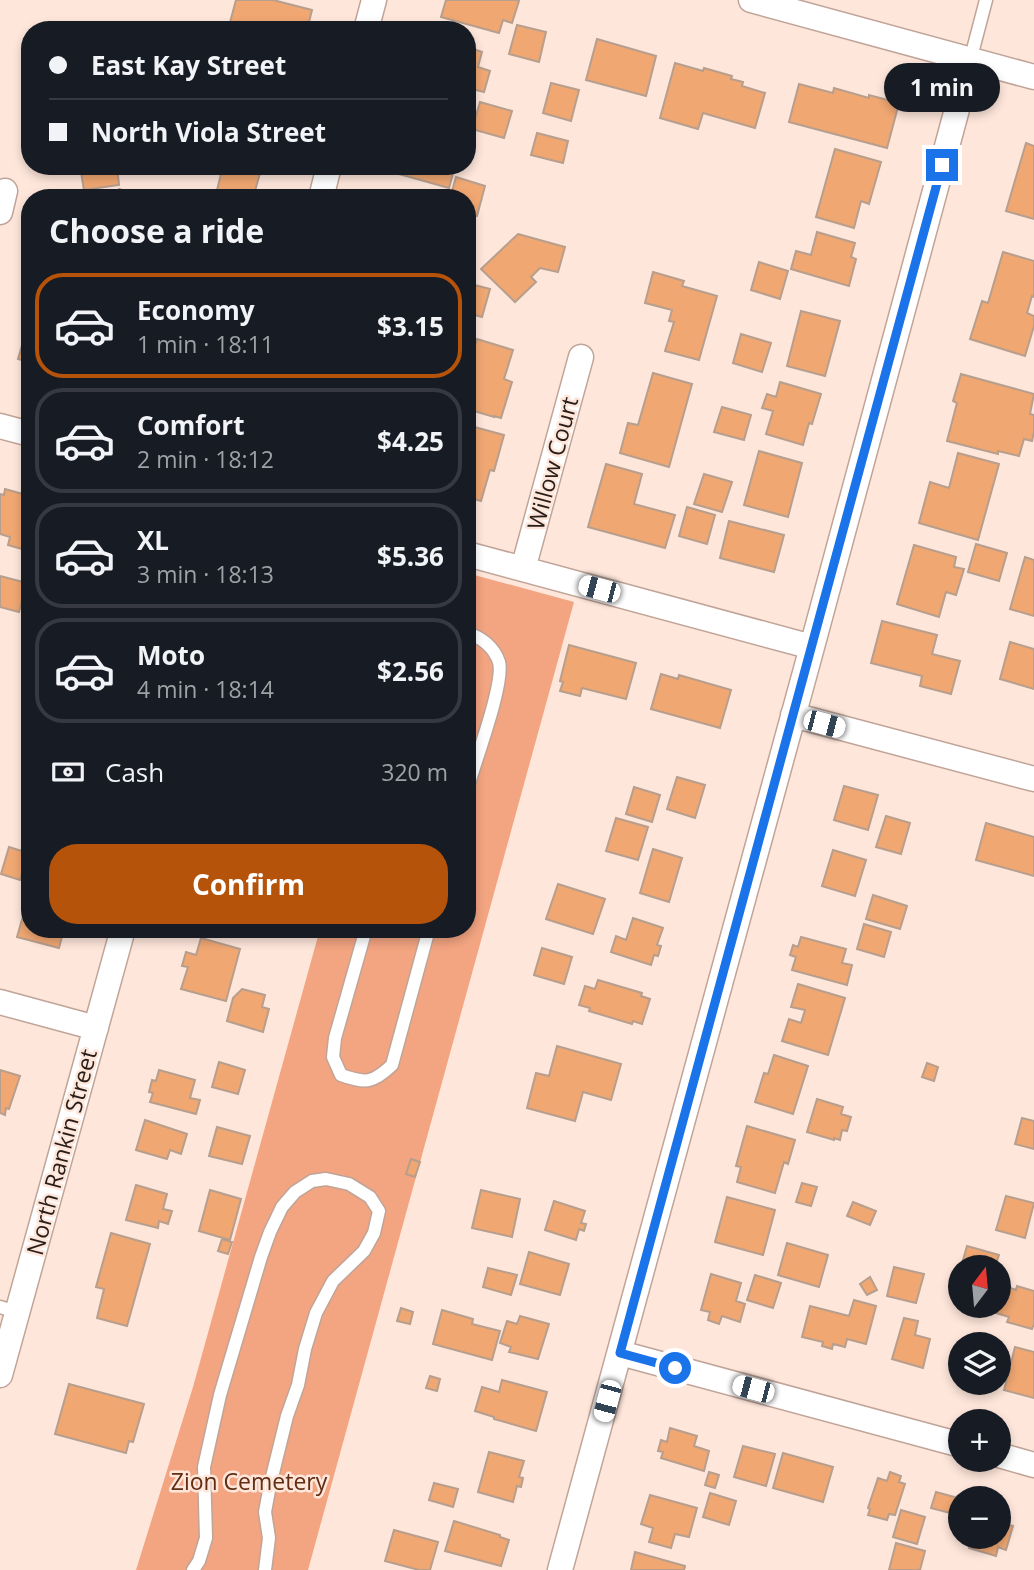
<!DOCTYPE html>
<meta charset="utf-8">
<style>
body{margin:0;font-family:"Open Sans",sans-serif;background:#242831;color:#f1f3f6;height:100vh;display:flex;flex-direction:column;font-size:26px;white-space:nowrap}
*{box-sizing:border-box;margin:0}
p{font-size:23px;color:#9ea1a6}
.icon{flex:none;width:38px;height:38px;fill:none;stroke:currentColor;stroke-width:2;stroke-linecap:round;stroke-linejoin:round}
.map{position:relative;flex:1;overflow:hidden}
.drawer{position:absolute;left:21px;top:189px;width:455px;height:749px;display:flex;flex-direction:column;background:#171b24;border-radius:28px;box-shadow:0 4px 10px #0003}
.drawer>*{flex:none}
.hud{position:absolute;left:21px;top:21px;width:455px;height:154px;border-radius:28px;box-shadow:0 4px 10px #0003;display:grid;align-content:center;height:154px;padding:0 28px;background:#171b24}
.needle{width:46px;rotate:16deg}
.controls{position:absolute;left:948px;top:1255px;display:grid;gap:14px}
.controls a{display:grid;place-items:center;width:63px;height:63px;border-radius:50%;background:#171b24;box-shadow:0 4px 10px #0003;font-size:35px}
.end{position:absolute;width:32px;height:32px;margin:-16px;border:9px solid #1a73e8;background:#fff;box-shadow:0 0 0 4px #fff}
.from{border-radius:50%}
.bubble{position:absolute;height:49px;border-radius:24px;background:#171b24;box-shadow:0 4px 10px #0003;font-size:23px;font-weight:700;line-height:49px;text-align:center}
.car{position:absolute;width:21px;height:42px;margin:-21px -10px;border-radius:9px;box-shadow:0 0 5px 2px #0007;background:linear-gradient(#fff 24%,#345 0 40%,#fff 0 76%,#345 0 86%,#fff 0)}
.hud b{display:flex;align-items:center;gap:24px;height:66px;font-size:26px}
.hud b+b{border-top:2px solid #363941}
.hud i{width:18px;height:18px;background:#f1f3f6}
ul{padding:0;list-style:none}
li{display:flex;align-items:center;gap:21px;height:105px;margin:0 14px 10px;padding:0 14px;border:4px solid #363941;border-radius:28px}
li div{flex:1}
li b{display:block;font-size:26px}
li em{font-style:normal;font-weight:700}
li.selected{border-color:#b45309}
li>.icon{width:63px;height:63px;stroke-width:1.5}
h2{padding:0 28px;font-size:32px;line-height:84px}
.pay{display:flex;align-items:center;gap:18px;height:77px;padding:0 28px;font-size:26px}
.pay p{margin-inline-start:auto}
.button{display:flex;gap:14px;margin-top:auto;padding:14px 28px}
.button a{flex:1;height:80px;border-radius:28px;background:#b45309;color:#fff;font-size:28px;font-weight:700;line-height:80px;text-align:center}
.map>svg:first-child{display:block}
.green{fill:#f3a481}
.building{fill:#f0a772;stroke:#b79e8d;stroke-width:2}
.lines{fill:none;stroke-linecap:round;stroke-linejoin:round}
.lane-casing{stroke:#c1a498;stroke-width:15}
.street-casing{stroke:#c1a498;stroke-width:27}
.lane{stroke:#fff;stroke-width:12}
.street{stroke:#fff;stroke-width:24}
.route{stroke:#1a73e8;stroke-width:9}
.labels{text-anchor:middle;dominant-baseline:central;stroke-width:5;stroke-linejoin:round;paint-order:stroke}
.street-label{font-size:23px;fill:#281d18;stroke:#fee6db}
.park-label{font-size:23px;fill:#612d13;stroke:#fee6db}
</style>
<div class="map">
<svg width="1034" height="1570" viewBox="0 0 1034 1570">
<rect width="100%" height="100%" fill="#fee6db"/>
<path class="green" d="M467,573L574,602L308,1570H136L193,1387L320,929H467Z"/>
<path class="building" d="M236,0H273L312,10L307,30H242L229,26Z
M446,0H516L519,1L512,23L503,20L499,33L441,17Z
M517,25L546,32L539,62L509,54Z
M597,39L656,56L646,96L586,80Z
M467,47L482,52L478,67L490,71L484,92L472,89L467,106Z
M675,63L703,71L704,68L732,76L731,79L743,82L742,86L765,93L755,128L703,113L698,129L660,118Z
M551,83L579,90L571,121L543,113Z
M799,84L833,93L834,88L869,98V95L899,103L887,148L789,122Z
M480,102L512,111L504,138L472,129Z
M537,133L568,141L563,163L531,155Z
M1026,143L1034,146V219L1006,211Z
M835,149L881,162L869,204L861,201L854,228L816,217Z
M80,166H117L119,185L84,190Z
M223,166H262L253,198H215Z
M402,166H455L449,188L399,174Z
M456,177L485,186L477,216L467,213V198H450Z
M119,189L149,198H117Z
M817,232L855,243L851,257L856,259L849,286L791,269L796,251L811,255Z
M518,234L565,247L558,272L540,268L531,277L536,282L515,302L481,269Z
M1003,252L1034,261V297L1032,296L1027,313L1034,316V326L1025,356L970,339L982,301L988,303Z
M759,262L788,271L780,299L751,290Z
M653,272L684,281L682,286L717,296L699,360L665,351L674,322L669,321L672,310L645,303Z
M467,283L490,289L482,317L467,313Z
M801,311L840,321L825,376L787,366Z
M30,318V362L18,359Z
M741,334L771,343L762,372L733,363Z
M477,339L513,350L504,379L512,382L501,418L494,416V417L467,409V368Z
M653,373L692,384L669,467L620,453L628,423L638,425Z
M961,374L1034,394L1030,414L1034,415V432L1032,441L1024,439L1019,456L998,451V454L947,441L957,403L953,401Z
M780,382L821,394L812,424L809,423L803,445L766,434L773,411L762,408L767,394L776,397Z
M722,407L751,415L744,440L714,432Z
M467,425L504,435L494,471L490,470L481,501L467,497Z
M759,451L802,463L788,517L744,505Z
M958,453L999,464L978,540L919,523L930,482L949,488Z
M606,464L642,474L634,504L675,515L665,548L588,527Z
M704,474L732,482L722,512L694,504Z
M5,489L30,496V527L22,549L8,545L10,537L0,534V494L4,495Z
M687,507L715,515L707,544L679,536Z
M729,521L784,535L774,572L720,558Z
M976,544L1007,553L999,581L968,572Z
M914,545L956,557L954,567L964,569L956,595L946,592L939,617L897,604Z
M1025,557L1034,560V616L1010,609Z
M0,576L27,583L19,612L0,607Z
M882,621L937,635L932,654L960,661L951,694L920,686L922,676L871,663Z
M1010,642L1034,649V689L1000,679Z
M569,645L636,663L626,699L582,688L580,696L560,691L563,682L560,681Z
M661,674L678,679L679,675L731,690L720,728L651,709Z
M677,777L705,785L695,818L667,809Z
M844,786L878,795L868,830L834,820Z
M634,787L660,795L652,822L626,814Z
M886,816L910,823L901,854L876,847Z
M616,818L648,827L638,860L606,851Z
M986,823L1034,837V876L976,860Z
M9,847L28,853L20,880L1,874Z
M653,849L682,858L669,902L640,893Z
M833,850L866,860L855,896L822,886Z
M558,884L605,899L593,934L546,919Z
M873,895L907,906L900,929L866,919Z
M27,902L30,903V929H64L59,948L17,937Z
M633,918L663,928L657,945L661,946L658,956L654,955L651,965L611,952L616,936L626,940Z
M864,924L891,932L884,957L857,949Z
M801,937L846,949L842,963L852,965L847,985L792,970L796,957L790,955L793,945L798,947Z
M201,938L240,949L226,1001L181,989L188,967L182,966L186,952L196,955Z
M542,948L572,957L564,984L534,975Z
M598,980L642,993L641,996L650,999L642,1024L633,1021L632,1024L589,1011L590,1008L579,1005L585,986L595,989Z
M798,984L845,998L828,1055L782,1041L789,1019L801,1023L805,1010L791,1007Z
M242,989L265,995L262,1007L269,1009L263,1032L227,1021L233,998Z
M557,1046L621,1064L611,1100L583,1092L575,1121L527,1108L536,1073L549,1076Z
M774,1055L808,1066L793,1114L755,1102L764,1073L768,1074Z
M219,1062L245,1070L238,1094L212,1087Z
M927,1063L938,1067L934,1081L922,1077Z
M0,1070L20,1076L9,1109L6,1108L5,1115L0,1113Z
M159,1070L195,1080L190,1098L200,1100L196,1114L150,1102L153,1093L149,1092L152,1080L156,1081Z
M817,1099L843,1107L841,1114L851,1117L847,1131L842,1130L840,1140L834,1138V1140L807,1132Z
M1022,1118L1034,1121V1149L1015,1144Z
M145,1120L187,1134L181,1154L170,1150L167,1159L136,1150Z
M747,1126L795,1140L788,1164L784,1162L775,1193L737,1182L741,1167L736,1166Z
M217,1127L250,1136L242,1164L209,1156Z
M411,1159L420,1162L415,1177L406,1174Z
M802,1183L817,1187L811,1206L796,1202Z
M136,1185L167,1194L163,1209L172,1211L168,1224L159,1221L158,1228L126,1220Z
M210,1190L241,1199L230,1240L199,1231Z
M481,1190L520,1199L512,1237L472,1228Z
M1006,1196L1034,1203L1025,1238L996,1230Z
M727,1197L775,1210L763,1255L715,1242Z
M554,1201L585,1211L581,1223L586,1224L584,1231L579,1229L576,1240L545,1230Z
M853,1202L876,1211L870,1225L847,1216Z
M111,1233L150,1244L127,1326L97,1318L104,1289L96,1287Z
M222,1239L232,1242L228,1254L218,1251Z
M787,1243L828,1255L819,1287L778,1275Z
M967,1246L999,1255L995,1267H961Z
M529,1252L569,1264L560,1295L520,1284Z
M894,1267L924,1274L916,1303L887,1296Z
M488,1268L517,1275L511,1295L483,1287Z
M711,1274L741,1283L736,1301L745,1304L740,1322L722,1316L719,1324L708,1320L710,1312L701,1310Z
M755,1275L781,1283L773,1308L747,1300Z
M870,1277L877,1290L867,1295L860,1284Z
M1002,1285L1016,1290L1017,1286L1034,1291V1326H1033L1032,1329L1007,1322L1009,1317L993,1312L995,1306H999V1293Z
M854,1300L876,1306L866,1344L847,1339L845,1347L833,1344L832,1349L822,1346L823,1342L802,1337L810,1306L849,1316Z
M401,1308L413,1312L410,1324L397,1321Z
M442,1310L473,1319L472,1324L500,1331L492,1360L433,1344Z
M520,1316L549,1324L538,1359L509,1352L511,1347L500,1343L507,1321L517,1324Z
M904,1318L918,1321L915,1335L930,1339L923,1368L892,1359Z
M1015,1347L1034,1352V1398L1004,1390Z
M430,1376L440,1379L437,1391L426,1388Z
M502,1380L547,1392L536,1431L494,1419V1417L475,1411L482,1387L499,1392Z
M69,1384L144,1404L133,1442L129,1441L126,1453L55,1434Z
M670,1428L697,1436L694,1446L709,1451L704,1471L661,1458L663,1452L658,1451L661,1440L667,1442Z
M743,1446L775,1454L766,1486L734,1477Z
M489,1452L524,1461L519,1477L523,1478L521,1487L517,1486L513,1502L478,1492Z
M783,1453L833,1467L823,1502L773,1488Z
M709,1472L719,1475L715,1488L705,1485Z
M890,1472L901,1476L899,1482L905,1484L895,1515L889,1514L887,1520L868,1515L870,1509L868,1508L878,1478L887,1481Z
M434,1483L458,1489L453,1507L429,1500Z
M936,1492L958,1498L954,1514L931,1508Z
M710,1493L736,1501L729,1525L703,1517Z
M650,1495L697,1508L689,1537L675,1534L671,1548L649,1542L653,1528L641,1524Z
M901,1510L925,1517L917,1544L893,1537Z
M454,1521L500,1535V1537L509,1540L501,1566L445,1551Z
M999,1522L1013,1526L1006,1550L998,1547L996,1556L969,1548L971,1541L957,1537L961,1524V1536H999Z
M394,1530L438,1542L430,1570H419L385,1561Z
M896,1543L925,1551L920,1570H889Z
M635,1552L685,1566L684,1570H631Z"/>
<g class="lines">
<g class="lane-casing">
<path id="lane" d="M970,61L986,0
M467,633C481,637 494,647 499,662C505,683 474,764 467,790
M366,929L335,1038L333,1057L341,1075C366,1084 373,1083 392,1065L429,929
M0,1307L17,1312
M193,1570L199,1561L206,1538L204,1467L220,1395L261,1257L270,1232L282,1207L295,1192L312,1181L326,1179L349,1184L370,1197L379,1211L374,1233L364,1251L333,1281L316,1313L305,1349L298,1385L287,1416L270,1485L265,1512L269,1538L265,1570"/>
</g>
<g class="street-casing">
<path id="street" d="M751,0L1034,77
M366,30L374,0
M321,198L329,166
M0,212L5,191
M0,426L30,434
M467,554L812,647
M523,569L581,357
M793,715L1034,779
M0,1002L96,1028
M620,1353L961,1445
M0,1375L123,929
M999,1455L1034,1465
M560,1570L812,647L970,61"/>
</g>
<use href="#lane" class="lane"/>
<use href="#street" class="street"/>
</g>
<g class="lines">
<path class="route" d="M675,1368L620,1353L942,165"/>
</g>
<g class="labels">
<g class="street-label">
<text transform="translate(552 463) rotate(-75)">Willow Court</text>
<text transform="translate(61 1152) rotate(-75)">North Rankin Street</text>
</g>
<g class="park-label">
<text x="249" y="1481">Zion Cemetery</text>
</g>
</g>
</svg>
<div class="controls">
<a><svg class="needle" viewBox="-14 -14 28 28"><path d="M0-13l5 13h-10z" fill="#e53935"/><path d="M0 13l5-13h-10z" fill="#9ea1a6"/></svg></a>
<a><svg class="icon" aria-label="layers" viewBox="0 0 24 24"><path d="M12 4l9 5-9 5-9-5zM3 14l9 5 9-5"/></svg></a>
<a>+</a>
<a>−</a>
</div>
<i class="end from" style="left:675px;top:1368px"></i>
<i class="end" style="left:942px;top:165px"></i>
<div class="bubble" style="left:884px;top:63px;width:116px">1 min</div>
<i class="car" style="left:599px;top:589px;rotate:285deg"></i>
<i class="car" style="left:824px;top:724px;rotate:105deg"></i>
<i class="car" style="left:753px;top:1389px;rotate:285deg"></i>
<i class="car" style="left:607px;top:1401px;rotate:195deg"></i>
<div class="hud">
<b><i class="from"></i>East Kay Street</b>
<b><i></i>North Viola Street</b>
</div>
<section class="drawer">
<h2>Choose a ride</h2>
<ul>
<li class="selected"><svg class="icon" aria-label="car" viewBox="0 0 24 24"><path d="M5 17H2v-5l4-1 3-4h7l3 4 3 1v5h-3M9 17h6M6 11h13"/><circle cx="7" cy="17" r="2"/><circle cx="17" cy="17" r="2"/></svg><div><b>Economy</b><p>1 min · 18:11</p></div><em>$3.15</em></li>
<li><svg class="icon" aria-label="car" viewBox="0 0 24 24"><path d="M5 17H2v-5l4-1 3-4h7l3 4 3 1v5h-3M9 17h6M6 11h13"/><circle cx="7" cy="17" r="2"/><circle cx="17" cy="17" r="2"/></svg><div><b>Comfort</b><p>2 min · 18:12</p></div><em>$4.25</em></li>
<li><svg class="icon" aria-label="car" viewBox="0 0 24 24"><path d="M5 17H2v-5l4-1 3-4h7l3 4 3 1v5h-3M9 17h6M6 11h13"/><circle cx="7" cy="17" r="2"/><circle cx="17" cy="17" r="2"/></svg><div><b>XL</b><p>3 min · 18:13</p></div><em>$5.36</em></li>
<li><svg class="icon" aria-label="car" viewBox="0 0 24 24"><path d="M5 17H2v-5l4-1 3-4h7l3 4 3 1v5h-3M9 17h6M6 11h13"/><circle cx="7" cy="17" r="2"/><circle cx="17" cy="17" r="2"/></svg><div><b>Moto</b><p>4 min · 18:14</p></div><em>$2.56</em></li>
</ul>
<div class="pay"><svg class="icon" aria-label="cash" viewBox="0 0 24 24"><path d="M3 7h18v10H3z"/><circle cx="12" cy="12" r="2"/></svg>Cash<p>320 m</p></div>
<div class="button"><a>Confirm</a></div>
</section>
</div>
